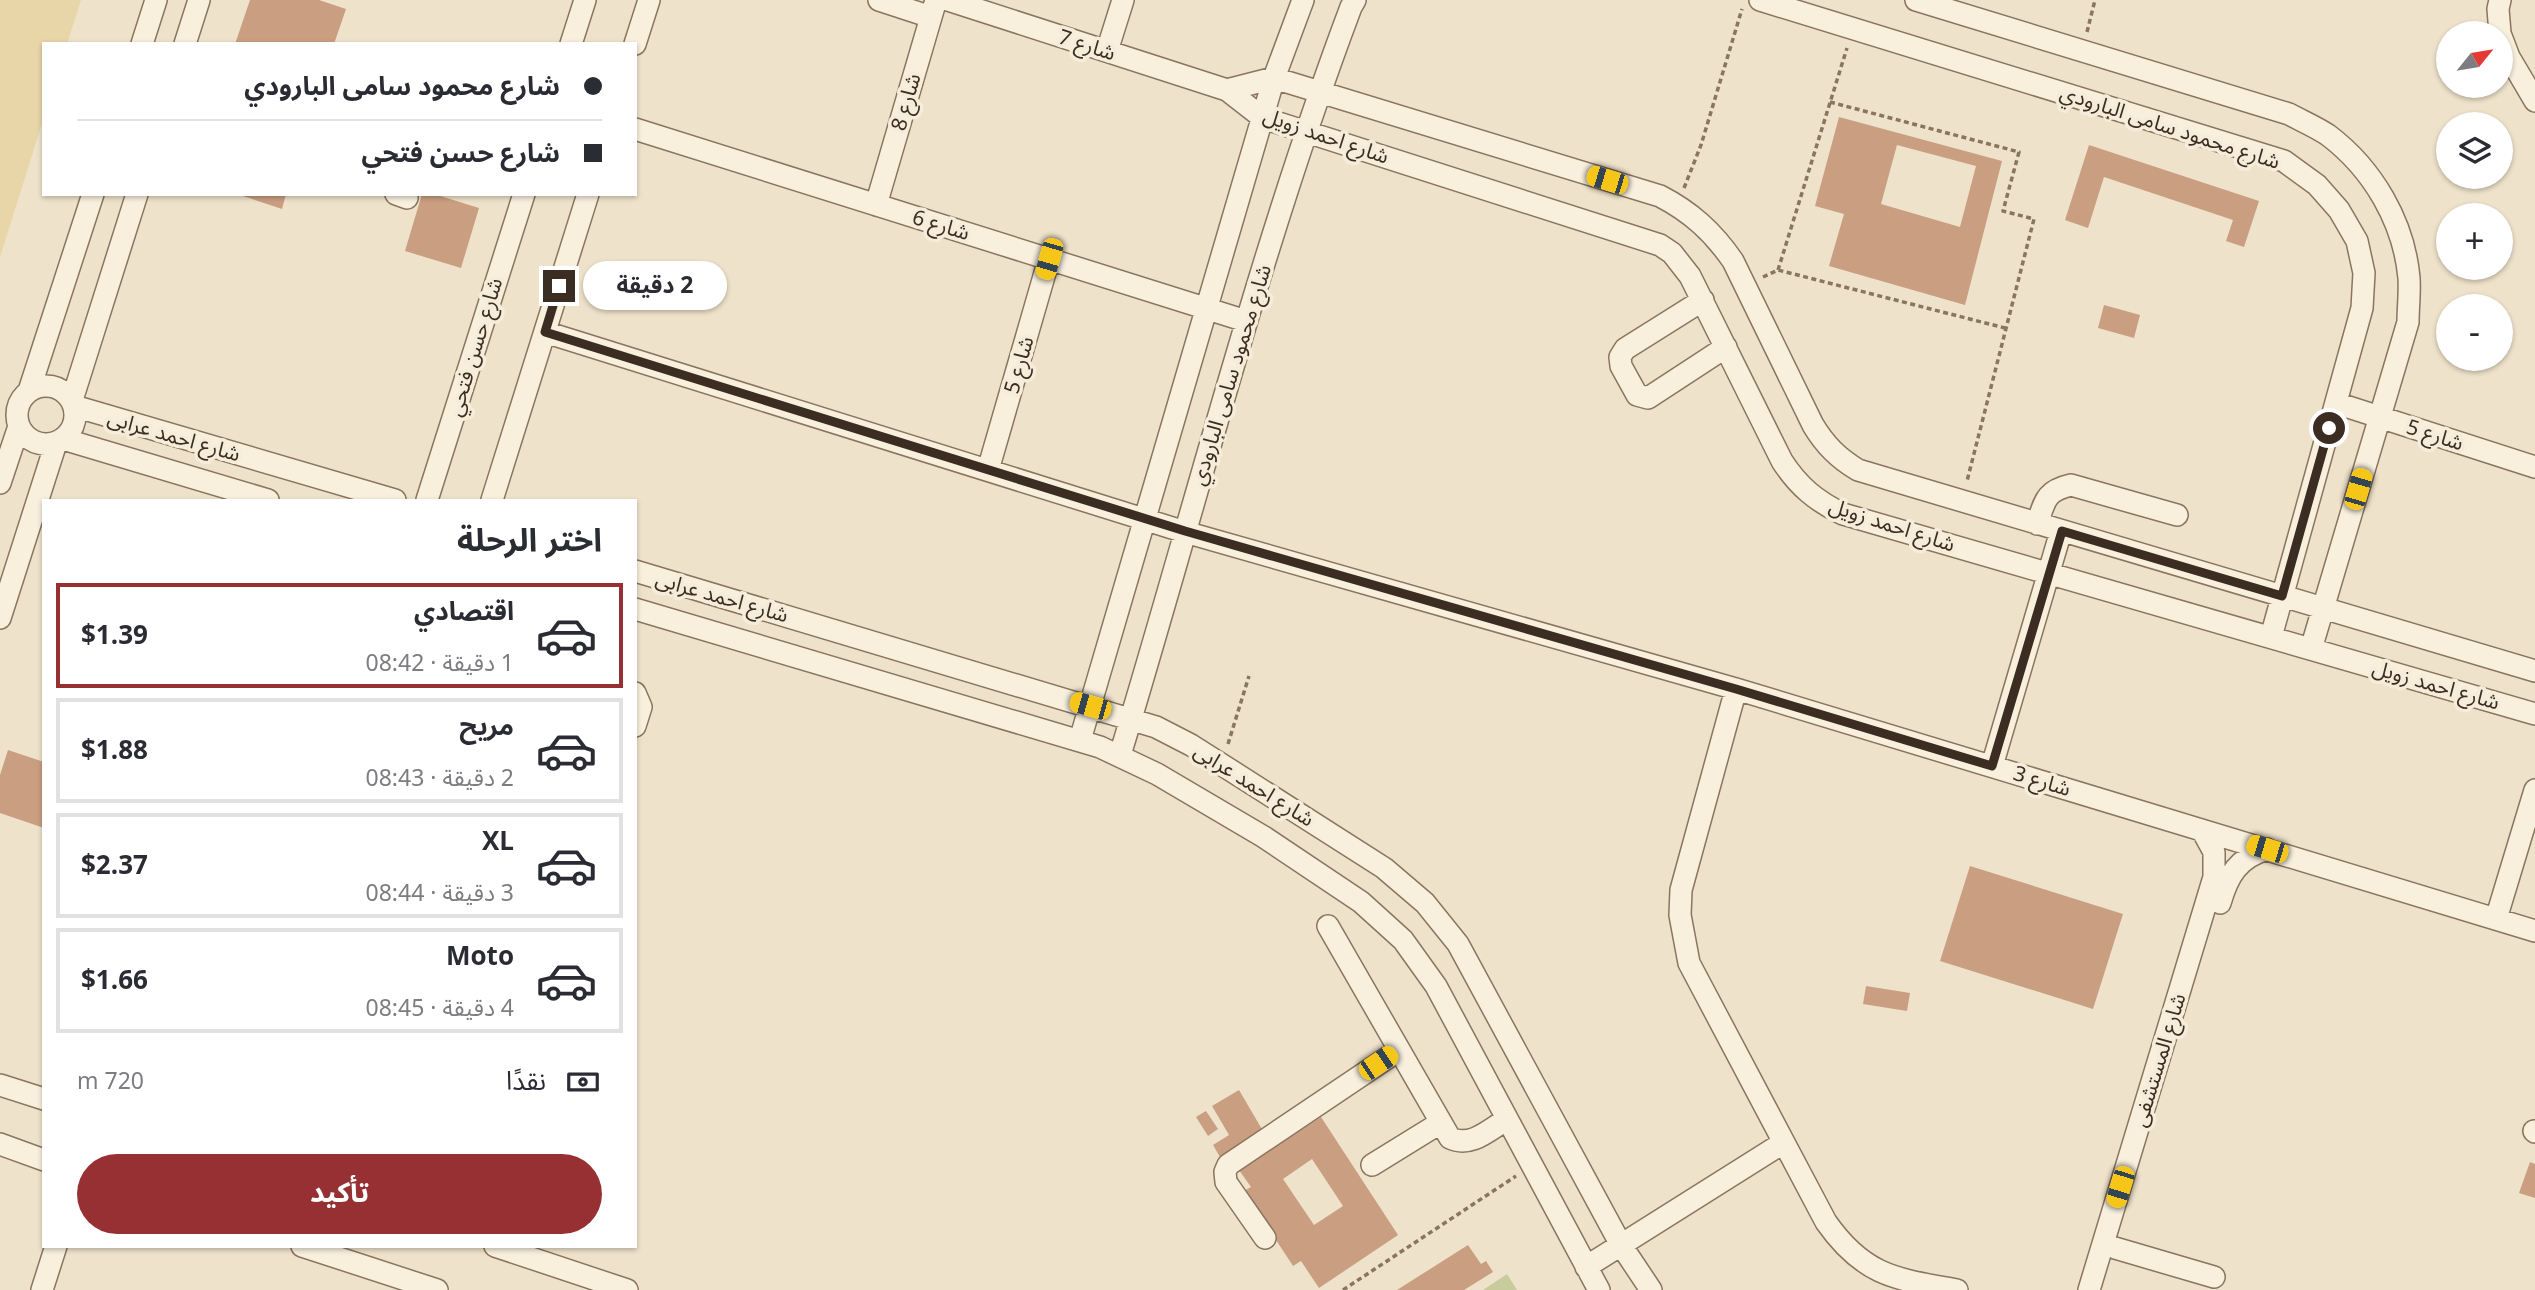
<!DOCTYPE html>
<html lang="ar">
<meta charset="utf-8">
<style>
body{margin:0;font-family:Georgia,"Noto Sans Arabic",serif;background:#f7f7f7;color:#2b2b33;direction:rtl;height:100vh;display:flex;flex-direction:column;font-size:26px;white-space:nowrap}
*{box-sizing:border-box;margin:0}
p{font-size:23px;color:#7c7c81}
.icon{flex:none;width:38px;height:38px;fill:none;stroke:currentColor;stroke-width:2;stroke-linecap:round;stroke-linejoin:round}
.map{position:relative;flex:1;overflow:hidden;direction:ltr}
.panel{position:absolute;left:42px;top:499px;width:595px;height:749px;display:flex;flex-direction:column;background:#fff;border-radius:0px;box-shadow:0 2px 5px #0004;direction:rtl}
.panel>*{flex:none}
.guide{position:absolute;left:42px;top:42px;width:595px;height:154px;border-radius:0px;box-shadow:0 2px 5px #0004;direction:rtl;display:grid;align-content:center;height:154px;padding:0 35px;background:#fff}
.needle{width:46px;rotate:60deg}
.controls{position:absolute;left:2436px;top:21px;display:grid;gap:14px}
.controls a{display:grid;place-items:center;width:77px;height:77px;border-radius:50%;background:#fff;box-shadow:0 2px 5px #0004;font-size:35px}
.end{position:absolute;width:32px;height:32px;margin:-16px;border:9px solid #3b2d21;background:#fff;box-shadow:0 0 0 4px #fff}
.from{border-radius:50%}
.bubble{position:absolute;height:49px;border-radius:24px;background:#fff;box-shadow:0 2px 5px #0004;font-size:23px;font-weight:700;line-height:49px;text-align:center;direction:rtl}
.car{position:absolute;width:21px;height:42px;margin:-21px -10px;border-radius:9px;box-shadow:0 0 5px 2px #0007;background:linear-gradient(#f5c518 24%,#345 0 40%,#f5c518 0 76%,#345 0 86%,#f5c518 0)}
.guide b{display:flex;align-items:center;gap:24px;height:66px;font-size:26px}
.guide b+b{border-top:2px solid #e1e1e2}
.guide i{width:18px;height:18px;background:#2b2b33}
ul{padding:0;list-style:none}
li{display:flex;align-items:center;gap:21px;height:105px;margin:0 14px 10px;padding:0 21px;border:4px solid #e1e1e2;border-radius:0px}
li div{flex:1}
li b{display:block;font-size:26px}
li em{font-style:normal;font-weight:700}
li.current{border-color:#973033}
li>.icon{width:63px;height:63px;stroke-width:1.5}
h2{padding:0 35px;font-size:32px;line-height:84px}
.pay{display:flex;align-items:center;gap:18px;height:77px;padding:0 35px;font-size:26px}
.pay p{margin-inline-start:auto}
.action{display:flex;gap:14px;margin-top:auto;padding:14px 35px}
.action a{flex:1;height:80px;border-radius:42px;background:#973033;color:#fff;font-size:28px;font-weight:700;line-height:80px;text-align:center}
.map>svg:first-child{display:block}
.green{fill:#c8cc9d}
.sand{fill:#e8d6a8}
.building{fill:#ca9e81;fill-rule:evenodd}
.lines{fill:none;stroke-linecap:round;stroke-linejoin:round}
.minor-casing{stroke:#8a755e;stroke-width:24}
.path{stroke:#8a755e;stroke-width:3.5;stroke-dasharray:5 3.5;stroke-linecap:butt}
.minor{stroke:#f8f0dd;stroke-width:21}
.route{stroke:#3b2d21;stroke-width:9}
.labels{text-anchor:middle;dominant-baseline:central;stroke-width:7;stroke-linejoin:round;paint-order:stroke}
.street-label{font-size:21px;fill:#3b2d21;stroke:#f5ecd9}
</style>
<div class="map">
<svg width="2535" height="1290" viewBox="0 0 2535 1290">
<rect width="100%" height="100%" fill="#eee2ca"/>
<path class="green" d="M1507,1274L1517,1290H1483Z"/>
<path class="sand" d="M0,0H81L67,44H44V117L0,257Z"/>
<path class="building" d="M250,0H319L346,9L334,44H235Z
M1839,117L2002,161L1965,305L1829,266L1844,214L1815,206ZM1897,145L1976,166L1960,227L1881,204Z
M2089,145L2259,201L2244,247L2226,241L2233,220L2104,177L2088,228L2065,220Z
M237,194H286L282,209Z
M422,194H434L479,208L461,268L405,251Z
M2104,305L2140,315L2134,338L2098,328Z
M8,750L44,762V828L0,813V775Z
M1970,866L2123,914L2093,1009L1940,961Z
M1866,986L1910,993L1907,1011L1863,1004Z
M1239,1090L1263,1131L1220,1157L1213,1145L1229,1135L1212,1106Z
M1206,1111L1218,1129L1208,1136L1196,1117Z
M1321,1117L1398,1235L1319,1288L1301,1261L1293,1266L1244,1191L1251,1187L1239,1170ZM1312,1159L1343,1206L1314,1225L1283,1179Z
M2530,1162L2535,1164V1198L2519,1193Z
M1468,1245L1481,1264L1486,1261L1493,1272L1464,1290H1397Z"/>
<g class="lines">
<g class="minor-casing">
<path id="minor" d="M879,0L931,17
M948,0L1227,90L1263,118L1660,245L1672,253L1690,276L1782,461C1798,486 1816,501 1843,514L2535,714
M1760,0L2284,161L2317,185L2339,210L2357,241L2364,273L2362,308L2271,637
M1916,0L2289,114C2302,121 2316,127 2328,135C2373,169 2404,222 2409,278C2410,292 2408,308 2408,322L2311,649
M2500,33L2498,9L2500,0
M2501,36L2509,57L2535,101
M142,44L156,0
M185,44L199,0
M571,44L585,0
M635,44L649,0
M1107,51L1123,0
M1227,90L1274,78L1660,196C1691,212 1713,232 1733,261L1813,425C1825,445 1838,458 1858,470L2535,671
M635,129L1246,321
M396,194L407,198
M876,205L936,0
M1703,300L1625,349L1620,357L1621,366L1637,395L1648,398L1726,347
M545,332L1185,532L1736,689L2535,931
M17 415a29 29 0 1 1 58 0a29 29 0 1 1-58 0Z
M29,391L93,194
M72,400L137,194
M2336,403L2535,467
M74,406L395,500
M63,439L268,500
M988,470L1049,259
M0,483L19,426
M427,500L524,194
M492,500L588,194
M2037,524C2045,501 2045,491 2071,485L2177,515
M635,571L1156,727L1191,745L1384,868L1425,903L1458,944L1621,1245L1651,1290
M635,609L1100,747L1157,774L1264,837L1361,902L1403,940L1436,986L1599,1290
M0,618L56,443
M1736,689L1681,890L1680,915L1689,963L1826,1222C1864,1276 1895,1279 1957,1290
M635,693L641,707L635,726
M1080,740L1274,78L1303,0
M1120,755C1196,505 1259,251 1351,7L1355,0
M1992,766L2061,531
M2220,903C2228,875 2238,858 2267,849
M2496,919L2535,790
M1328,926L1450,1138C1471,1148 1489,1130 1507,1119
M0,1085L44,1099
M2534,1131L2535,1132
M0,1144L44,1160
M1372,1165L1440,1123
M1265,1238L1226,1182L1225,1172L1228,1165L1399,1050
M302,1246L437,1290
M495,1246L627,1290
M2115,1248L2214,1277
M1586,1267L1783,1143
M42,1290L56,1246
M2089,1290L2214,877V852L2202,830"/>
</g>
<path class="path" d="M2087,32L2095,0
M1830,102L2019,152L2003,211L2034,219L1967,481
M1684,188L1701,145L1742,9
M1778,270L1847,48
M1763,277L1778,270L2005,328
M1228,744L1249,676
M1343,1290L1516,1176"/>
<use href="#minor" class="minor"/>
</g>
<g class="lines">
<path class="route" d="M559,286L545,332L1185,531L1736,689L1992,766L2062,531L2282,596L2329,428"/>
</g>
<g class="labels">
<g class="street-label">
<text transform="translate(1087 45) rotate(18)">شارع 7</text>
<text transform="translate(906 102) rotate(-74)">شارع 8</text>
<text transform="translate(2170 127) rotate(18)">شارع محمود سامى البارودي</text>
<text transform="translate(1326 136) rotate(19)">شارع احمد زويل</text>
<text transform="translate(941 225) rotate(17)">شارع 6</text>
<text transform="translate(475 347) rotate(-73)">شارع حسن فتحي</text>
<text transform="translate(1019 365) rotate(-74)">شارع 5</text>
<text transform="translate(1231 375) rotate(-73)">شارع محمود سامى البارودي</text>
<text transform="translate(2435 435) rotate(18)">شارع 5</text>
<text transform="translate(174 436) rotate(16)">شارع احمد عرابى</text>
<text transform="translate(1892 525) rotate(18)">شارع احمد زويل</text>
<text transform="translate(722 597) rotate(16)">شارع احمد عرابى</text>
<text transform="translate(2436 685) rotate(16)">شارع احمد زويل</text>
<text transform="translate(2042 781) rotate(17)">شارع 3</text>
<text transform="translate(1254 785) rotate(32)">شارع احمد عرابى</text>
<text transform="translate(2159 1060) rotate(-73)">شارع المستشفى</text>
</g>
</g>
</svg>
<div class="controls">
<a><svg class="needle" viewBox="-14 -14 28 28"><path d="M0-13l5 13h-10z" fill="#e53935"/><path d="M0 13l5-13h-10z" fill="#7c7c81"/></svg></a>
<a><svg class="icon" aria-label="layers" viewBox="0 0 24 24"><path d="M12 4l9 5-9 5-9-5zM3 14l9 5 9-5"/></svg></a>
<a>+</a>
<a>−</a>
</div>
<i class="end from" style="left:2329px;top:428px"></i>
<i class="end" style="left:559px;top:286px"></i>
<div class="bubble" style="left:583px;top:261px;width:144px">2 دقيقة</div>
<i class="car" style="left:1607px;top:180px;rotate:287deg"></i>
<i class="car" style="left:1049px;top:259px;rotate:196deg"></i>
<i class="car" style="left:2358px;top:489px;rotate:16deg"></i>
<i class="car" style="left:1090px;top:706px;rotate:286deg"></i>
<i class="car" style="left:2267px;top:849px;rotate:287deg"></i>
<i class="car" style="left:1378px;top:1063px;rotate:56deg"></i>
<i class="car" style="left:2120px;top:1187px;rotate:197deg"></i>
<div class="guide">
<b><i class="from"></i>شارع محمود سامى البارودي</b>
<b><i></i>شارع حسن فتحي</b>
</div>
<section class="panel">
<h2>اختر الرحلة</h2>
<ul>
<li class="current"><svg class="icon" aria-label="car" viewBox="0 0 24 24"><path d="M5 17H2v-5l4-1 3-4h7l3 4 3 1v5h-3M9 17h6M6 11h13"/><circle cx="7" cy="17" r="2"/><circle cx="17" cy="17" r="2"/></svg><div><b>اقتصادي</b><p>1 دقيقة · 08:42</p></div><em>$1.39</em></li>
<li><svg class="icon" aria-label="car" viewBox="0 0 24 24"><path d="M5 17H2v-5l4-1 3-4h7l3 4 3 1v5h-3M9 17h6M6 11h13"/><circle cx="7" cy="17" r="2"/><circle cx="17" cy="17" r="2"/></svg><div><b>مريح</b><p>2 دقيقة · 08:43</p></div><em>$1.88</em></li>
<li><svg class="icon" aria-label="car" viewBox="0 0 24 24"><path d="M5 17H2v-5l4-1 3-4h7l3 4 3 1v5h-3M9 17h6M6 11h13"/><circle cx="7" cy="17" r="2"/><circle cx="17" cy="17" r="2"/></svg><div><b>XL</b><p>3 دقيقة · 08:44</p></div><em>$2.37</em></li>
<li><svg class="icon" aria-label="car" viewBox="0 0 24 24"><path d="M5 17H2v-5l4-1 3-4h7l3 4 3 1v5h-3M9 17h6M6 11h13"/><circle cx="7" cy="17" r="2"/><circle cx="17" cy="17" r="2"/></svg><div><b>Moto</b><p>4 دقيقة · 08:45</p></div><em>$1.66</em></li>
</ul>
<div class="pay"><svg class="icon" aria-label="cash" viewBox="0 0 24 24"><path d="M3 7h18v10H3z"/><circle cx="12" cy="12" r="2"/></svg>نقدًا<p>720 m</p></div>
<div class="action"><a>تأكيد</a></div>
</section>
</div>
